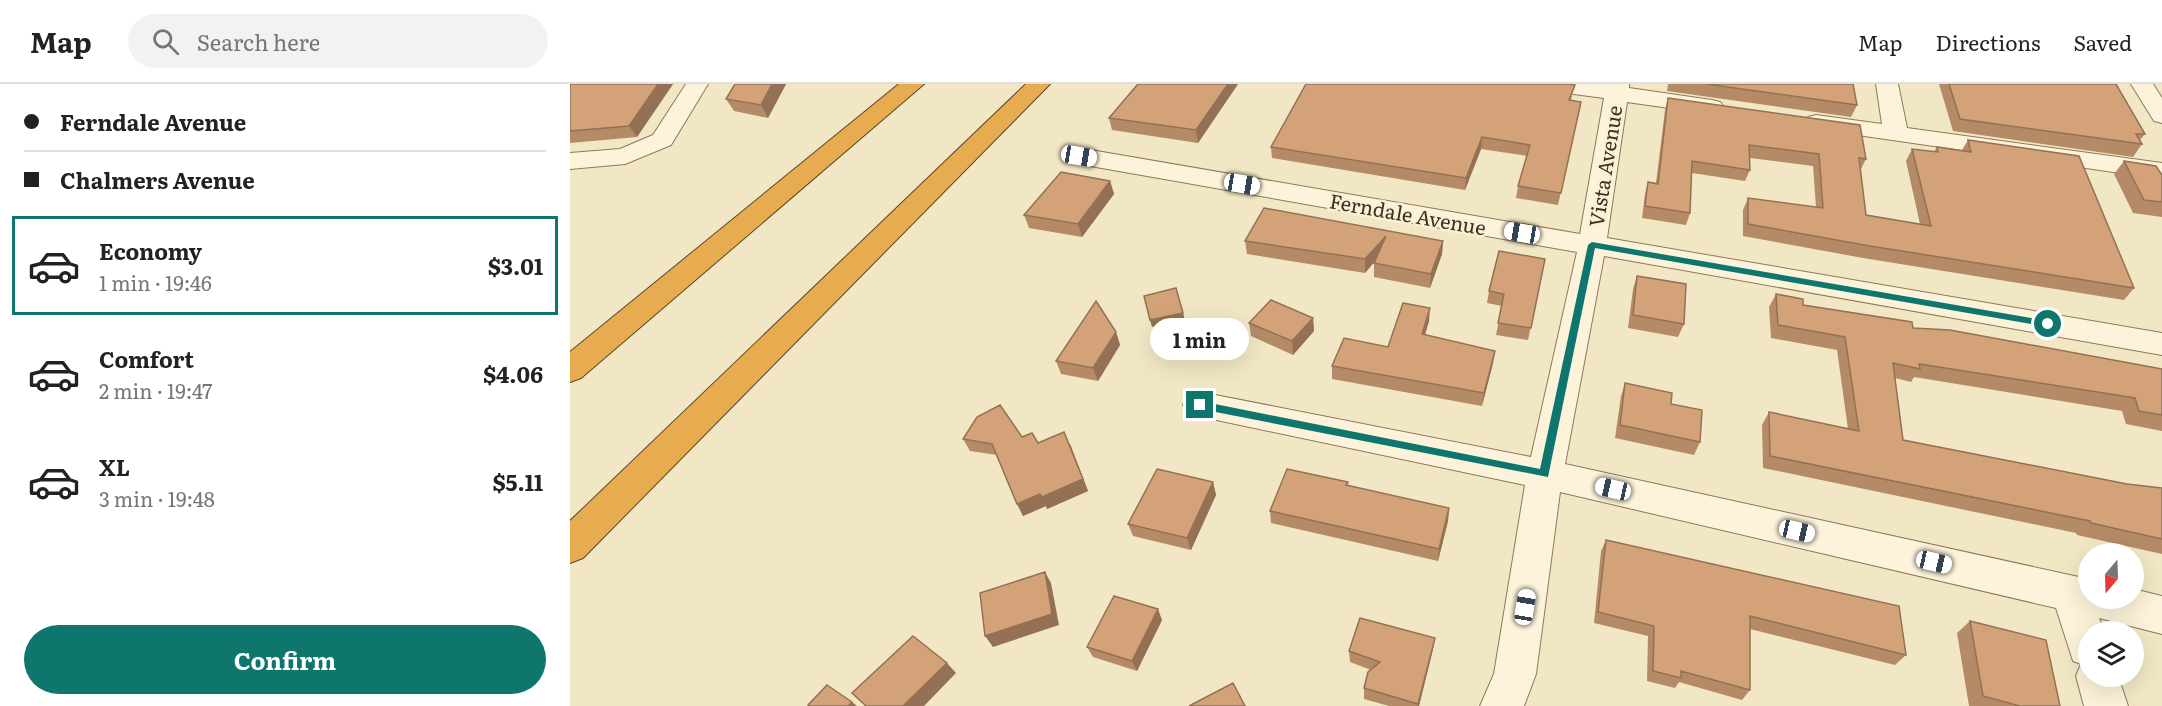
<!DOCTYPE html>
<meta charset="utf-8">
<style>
body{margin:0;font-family:Literata,serif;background:#f2f2f2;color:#222;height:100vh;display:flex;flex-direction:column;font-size:22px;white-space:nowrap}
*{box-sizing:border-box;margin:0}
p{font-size:20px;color:#767676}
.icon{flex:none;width:33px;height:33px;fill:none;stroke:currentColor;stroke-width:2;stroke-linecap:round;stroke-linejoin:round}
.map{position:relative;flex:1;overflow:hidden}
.drawer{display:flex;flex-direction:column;background:#fff;width:570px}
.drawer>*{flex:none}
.guide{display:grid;align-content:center;height:132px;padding:0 24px;background:#fff}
.needle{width:39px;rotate:199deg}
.controls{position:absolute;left:1508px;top:459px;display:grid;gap:12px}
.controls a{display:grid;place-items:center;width:66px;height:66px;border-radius:50%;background:#fff;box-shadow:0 6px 24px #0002;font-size:30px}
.end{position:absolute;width:27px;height:27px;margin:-14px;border:8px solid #0f766e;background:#fff;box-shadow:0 0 0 3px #fff}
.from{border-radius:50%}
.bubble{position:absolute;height:42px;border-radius:21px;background:#fff;box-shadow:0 6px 24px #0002;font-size:20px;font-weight:700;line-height:42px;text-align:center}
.car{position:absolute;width:18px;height:36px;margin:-18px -9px;border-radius:8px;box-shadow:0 0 4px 2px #0007;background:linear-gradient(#fff 24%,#345 0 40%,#fff 0 76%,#345 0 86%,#fff 0)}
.guide b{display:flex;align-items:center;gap:21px;height:57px;font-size:22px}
.guide b+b{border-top:2px solid #e0e0e0}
.guide i{width:15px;height:15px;background:#222}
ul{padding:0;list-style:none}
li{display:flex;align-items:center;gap:18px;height:99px;margin:0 12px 9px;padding:0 12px;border:3px solid transparent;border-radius:0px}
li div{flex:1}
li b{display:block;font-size:22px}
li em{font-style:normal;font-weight:700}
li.current{border-color:#0f766e}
li>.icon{width:54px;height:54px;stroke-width:1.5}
.action{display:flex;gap:12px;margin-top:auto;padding:12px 24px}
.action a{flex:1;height:69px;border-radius:36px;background:#0f766e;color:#fff;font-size:24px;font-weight:700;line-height:69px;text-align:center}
header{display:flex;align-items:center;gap:36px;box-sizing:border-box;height:84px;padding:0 30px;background:#fff;border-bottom:2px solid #e0e0e0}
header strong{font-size:28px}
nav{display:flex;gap:33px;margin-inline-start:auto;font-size:21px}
.search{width:420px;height:54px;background:#f2f2f2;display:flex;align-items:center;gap:15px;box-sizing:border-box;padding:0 21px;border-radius:33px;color:#767676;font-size:22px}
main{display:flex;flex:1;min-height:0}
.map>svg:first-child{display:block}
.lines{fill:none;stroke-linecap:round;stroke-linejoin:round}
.street-casing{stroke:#8f7859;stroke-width:2}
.highway-casing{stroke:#5d462d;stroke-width:2}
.street{fill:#fcf3da;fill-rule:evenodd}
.highway{fill:#e8ac50;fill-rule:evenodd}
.wall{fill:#b58b67}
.shaded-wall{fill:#947154}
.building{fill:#d3a278;stroke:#947154;stroke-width:1.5}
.route{fill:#0f766e}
.labels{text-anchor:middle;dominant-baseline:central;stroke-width:5;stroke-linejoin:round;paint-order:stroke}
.street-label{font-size:20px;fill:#3e2f1e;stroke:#f9f0d6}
</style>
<header>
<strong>Map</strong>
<div class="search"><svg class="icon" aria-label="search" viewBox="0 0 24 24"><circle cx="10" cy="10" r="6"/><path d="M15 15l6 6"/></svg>Search here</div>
<nav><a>Map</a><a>Directions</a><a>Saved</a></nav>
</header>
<main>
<section class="drawer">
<div class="guide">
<b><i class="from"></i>Ferndale Avenue</b>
<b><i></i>Chalmers Avenue</b>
</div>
<ul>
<li class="current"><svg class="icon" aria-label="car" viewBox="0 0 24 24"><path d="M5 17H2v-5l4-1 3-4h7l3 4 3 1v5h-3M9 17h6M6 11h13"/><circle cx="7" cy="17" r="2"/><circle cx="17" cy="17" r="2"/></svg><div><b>Economy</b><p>1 min · 19:46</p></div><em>$3.01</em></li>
<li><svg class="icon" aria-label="car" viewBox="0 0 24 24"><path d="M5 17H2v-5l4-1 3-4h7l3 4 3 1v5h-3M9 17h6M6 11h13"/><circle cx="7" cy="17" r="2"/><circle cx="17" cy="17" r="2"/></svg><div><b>Comfort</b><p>2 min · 19:47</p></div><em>$4.06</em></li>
<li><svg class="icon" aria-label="car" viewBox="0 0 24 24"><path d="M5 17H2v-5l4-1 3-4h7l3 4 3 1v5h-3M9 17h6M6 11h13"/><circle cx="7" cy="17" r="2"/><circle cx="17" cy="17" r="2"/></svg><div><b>XL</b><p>3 min · 19:48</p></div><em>$5.11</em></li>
</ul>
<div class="action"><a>Confirm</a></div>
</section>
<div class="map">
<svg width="1592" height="622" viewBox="0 0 1592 622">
<rect width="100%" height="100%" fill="#f2e7c5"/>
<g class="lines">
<g class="street-casing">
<path id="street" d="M116,0H138L101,61L55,80L0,85V69L50,65L83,51Z
M970,0H1059V4L1142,16L1150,18L1154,23L1150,28L1142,30L1057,18L1037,154L1592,249V271L1034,172L995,380L1518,495V514H1563V505L1592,512V550L1529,534L1534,548H1518V592H1548L1558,622H1514L1506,592L1511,580L1503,577L1486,524L990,408L966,590L954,622H910L924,590L955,401L618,330L613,321L618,312L630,308L961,373L1007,168L509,80L500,77L496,72L500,67L509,64L1010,150L1034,14L981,7L973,5Z
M1306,0H1328L1337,44L1592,79V95L1246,45L1238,43L1234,38L1238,33L1246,31L1312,40Z
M1561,0H1583L1592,14V39L1584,37Z"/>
</g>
<g class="highway-casing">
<path id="highway" d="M329,0H354L11,294L0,298V268Z
M456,0H480L13,474L0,479V437Z"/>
</g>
<use href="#street" class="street"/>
<use href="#highway" class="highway"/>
</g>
<path class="wall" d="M0,0H103L67,53L0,59Z
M165,0H216L198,34L164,27L156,15Z
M568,0H668L628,59L542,46L539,34Z
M1098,0H1283L1287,21L1281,33L1097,7Z
M1369,0H1546L1575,50L1570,56L1572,60L1563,73L1383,47Z
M1002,12L1001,16L1011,18L988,121L946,114L948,102L957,72L911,65L895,106L702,74L701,63Z
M1098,14L1296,75L1290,87L1296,131L1350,140L1336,77L1342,65L1364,68L1367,63L1392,66L1398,56L1564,204L1554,216L1293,174L1173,152V126L1178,114L1246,123L1243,82L1180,74V86L1175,97L1122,89L1120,129L1116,141L1072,134L1075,110L1078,98L1086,99L1095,26Z
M1554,77L1592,91V133L1563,129L1544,90Z
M540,97L544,110L512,153L459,144L454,131Z
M675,157H873L872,170L860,204L804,193V179L805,177L795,189L677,170Z
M975,175L958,256L926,251L932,222L917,219L919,207Z
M1067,192L1114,240L1108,253L1058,244L1063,205Z
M1206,210L1233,221L1343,244L1592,285V347L1556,340L1552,327L1344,293L1341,298L1325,294L1333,356L1557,400L1592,404V470L1507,451L1506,449L1193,384L1192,341L1199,328L1278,345L1267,266L1201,254L1199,223Z
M743,234L744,247L723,271L681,252L679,239Z
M859,237L855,251L923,279L912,322L762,295V282L818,263Z
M546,248L550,261L528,297L491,290L486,277Z
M1055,299L1101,320L1130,358L1124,371L1045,354L1051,312Z
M452,353L468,359L500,360L518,407L477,425L476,422L453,432L427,371L400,367L393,355Z
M643,398L646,411L621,466L563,452L558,440Z
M778,398V402L879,424L878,437L868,477L701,439L700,427Z
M1036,456L1336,571L1325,581L1180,545V606L1172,616L1109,598L1105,604L1077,597L1078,552L1024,539L1031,467Z
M592,536L567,587L523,573L517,563Z
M1400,537L1490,622H1399L1387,549Z
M863,565L849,622H819L794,615V604L801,586L780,578L779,567Z"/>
<path class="shaded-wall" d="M88,0H103L67,53L59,42Z
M202,0H216L198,34L191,21Z
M658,0H668L628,59L626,46Z
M912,53L911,65L895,106L896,94Z
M540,97L544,110L512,153L508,140Z
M816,152L815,165L795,189V175Z
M873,157L872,170L860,204L861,190Z
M860,224L859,237L851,263L852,250Z
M613,229L615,236L582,243L580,236Z
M743,234L744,247L723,271L722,257Z
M546,248L550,261L528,297L523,284Z
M925,267L923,279L912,322L914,309Z
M500,360L518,407L477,425L476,422L453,432L447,420L470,410Z
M643,398L646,411L621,466L617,454Z
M879,424L878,437L868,477L869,465Z
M475,488L481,499L489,541L423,563L415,552Z
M588,525L592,536L567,587L562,577Z
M865,554L863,565L849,622H848Z
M377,579L386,589L354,622H333Z
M282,618L287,622H278Z"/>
<path class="building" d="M0,0H88L59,42L0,47Z
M165,0H202L191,21L156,15Z
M568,0H658L626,46L539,34Z
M736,0H998L1005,1L999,16L1011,18L991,109L948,102L960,61L912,53L896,94L701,63Z
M1136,0H1283L1287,21Z
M1379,0H1546L1575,50H1566L1572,60L1390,35Z
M1098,14L1290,41L1296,75L1289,74L1296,131L1361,142L1342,65L1368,68L1367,63L1401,68L1398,56L1509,72L1564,204L1300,162L1178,140V114L1253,124L1249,70L1179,61L1180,86L1122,77L1120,129L1075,122L1078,98L1088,100Z
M1554,77L1586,82L1592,91V118L1574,116Z
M491,88L540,97L508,140L454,131Z
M694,124L873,157L861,190L804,179L816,152L795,175L675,157Z
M929,167L975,175L961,244L928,239L934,210L919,207Z
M1067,192L1116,200L1114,240L1063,231Z
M606,204L613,229L580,236L574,212Z
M1206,210L1233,215V221L1342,238L1343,244L1380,246L1592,285V331L1569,327L1565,314L1349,280L1350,285L1323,279L1333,356L1557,400L1592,404V455L1521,439L1520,437L1200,372L1199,328L1289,347L1275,253L1208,241Z
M701,216L743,234L722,257L679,239Z
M526,217L546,248L523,284L486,277Z
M833,219L860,224L852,250L925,267L914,309L762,282L774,254L818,263Z
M1055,299L1102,309L1101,320L1132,326L1130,358L1050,341Z
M430,321L452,353L462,349L468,359L494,348L513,395L472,413L470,410L447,420L422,360L393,355L407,333Z
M587,385L643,398L617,454L558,440Z
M717,385L778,398L776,401L879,424L869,465L700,427Z
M1036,456L1329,522L1336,571L1180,532V606L1111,587V594L1083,587L1084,542L1028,528Z
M475,488L482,530L415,552L410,509Z
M544,512L588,525L562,577L517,563Z
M790,534L865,554L848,620L794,604L798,588L810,578L779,567Z
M1400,537L1476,556L1490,622H1450L1413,612Z
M343,552L377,579L333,622H296L282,609Z
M663,599L675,622H619Z
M257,601L282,618L278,622H239L238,621Z"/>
<path class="route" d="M1022,158L1478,237L1482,240L1478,243L1025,164L978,393L630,325L626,321L630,317L970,385L1018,161Z"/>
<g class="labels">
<g class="street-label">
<text transform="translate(1034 82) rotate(-81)">Vista Avenue</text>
<text transform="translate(838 129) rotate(10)">Ferndale Avenue</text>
</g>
</g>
</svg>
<div class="controls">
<a><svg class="needle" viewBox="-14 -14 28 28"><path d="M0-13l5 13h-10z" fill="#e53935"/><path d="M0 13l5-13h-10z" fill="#767676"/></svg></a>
<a><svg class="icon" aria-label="layers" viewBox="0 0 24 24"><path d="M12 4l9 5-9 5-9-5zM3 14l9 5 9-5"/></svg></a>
</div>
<i class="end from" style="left:1478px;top:240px"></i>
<i class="end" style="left:630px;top:321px"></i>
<div class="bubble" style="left:580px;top:234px;width:99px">1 min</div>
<i class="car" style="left:509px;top:72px;rotate:100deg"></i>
<i class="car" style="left:672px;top:100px;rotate:100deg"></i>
<i class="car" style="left:952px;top:149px;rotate:280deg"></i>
<i class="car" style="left:1043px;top:405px;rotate:283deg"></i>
<i class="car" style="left:1227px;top:447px;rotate:103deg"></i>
<i class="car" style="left:1364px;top:478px;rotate:103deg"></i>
<i class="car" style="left:955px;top:523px;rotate:9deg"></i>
</div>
</main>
